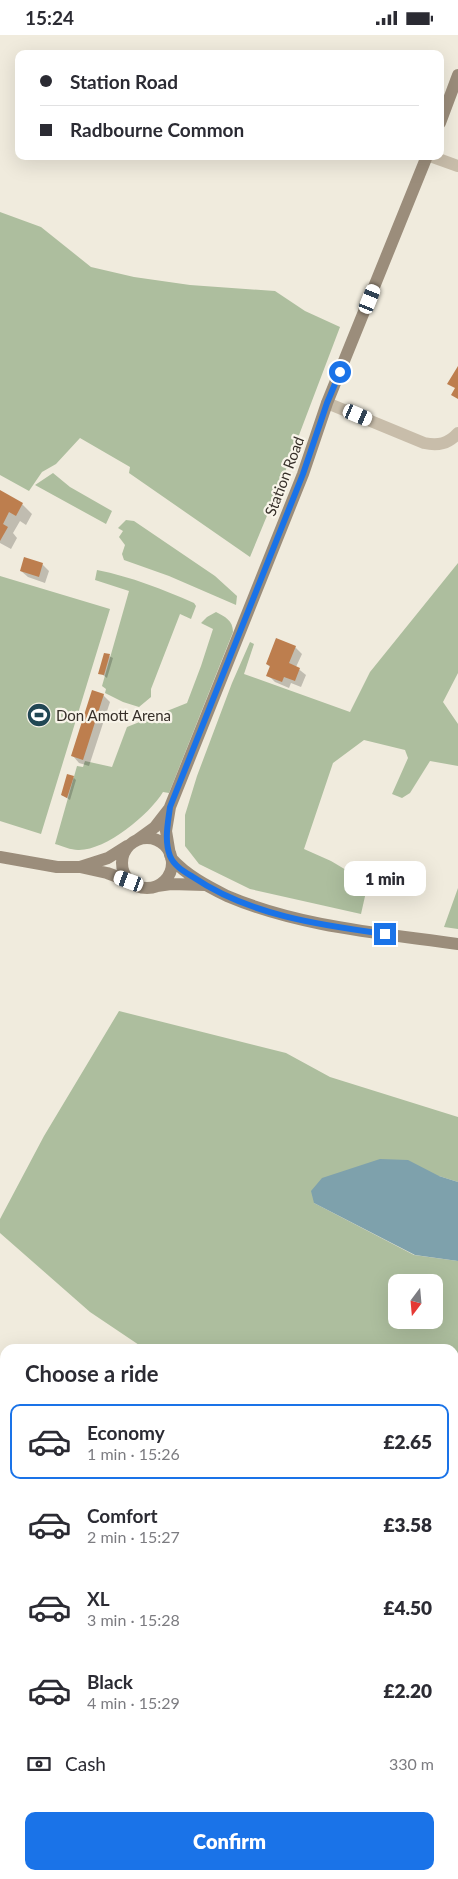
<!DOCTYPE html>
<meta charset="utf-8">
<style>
body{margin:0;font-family:Lato,sans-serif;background:#f2f2f3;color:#2b2b33;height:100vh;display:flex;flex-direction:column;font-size:19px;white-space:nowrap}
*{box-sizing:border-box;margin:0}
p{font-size:16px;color:#7c7c81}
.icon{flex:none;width:28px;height:28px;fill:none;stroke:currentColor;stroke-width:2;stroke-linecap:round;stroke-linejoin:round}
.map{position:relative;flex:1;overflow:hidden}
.sheet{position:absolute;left:0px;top:1309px;width:459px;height:536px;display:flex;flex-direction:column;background:#fff;border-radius:15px 15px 0 0;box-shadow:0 5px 20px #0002}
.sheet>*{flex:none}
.banner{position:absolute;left:15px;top:15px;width:429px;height:110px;border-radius:10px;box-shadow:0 5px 20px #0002;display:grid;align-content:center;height:110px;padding:0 25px;background:#fff}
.needle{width:32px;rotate:196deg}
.fabs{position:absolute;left:388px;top:1239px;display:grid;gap:10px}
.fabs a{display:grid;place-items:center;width:55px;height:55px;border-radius:10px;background:#fff;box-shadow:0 5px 20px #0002;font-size:25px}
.end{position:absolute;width:22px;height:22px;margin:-11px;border:6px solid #1a73e8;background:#fff;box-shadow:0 0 0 2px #fff}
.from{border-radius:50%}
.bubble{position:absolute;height:35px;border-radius:10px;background:#fff;box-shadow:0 5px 20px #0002;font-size:16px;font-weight:800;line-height:35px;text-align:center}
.car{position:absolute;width:15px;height:30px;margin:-15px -8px;border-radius:6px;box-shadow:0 0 4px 1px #0007;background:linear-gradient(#fff 24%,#345 0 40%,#fff 0 76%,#345 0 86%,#fff 0)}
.banner b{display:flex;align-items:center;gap:18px;height:48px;font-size:19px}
.banner b+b{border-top:1px solid #e1e1e2}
.banner i{width:12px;height:12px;background:#2b2b33}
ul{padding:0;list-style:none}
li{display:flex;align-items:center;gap:15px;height:75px;margin:0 10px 8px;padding:0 15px;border:2px solid transparent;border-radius:10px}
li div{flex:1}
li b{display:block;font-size:19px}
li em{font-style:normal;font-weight:800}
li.current{border-color:#1a73e8}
li>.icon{width:45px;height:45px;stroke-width:1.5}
h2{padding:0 25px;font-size:22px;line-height:60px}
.pay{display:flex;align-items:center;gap:12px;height:55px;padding:0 25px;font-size:19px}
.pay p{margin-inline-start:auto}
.action{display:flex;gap:10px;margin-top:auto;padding:10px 25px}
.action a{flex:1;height:58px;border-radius:10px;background:#1a73e8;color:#fff;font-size:20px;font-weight:800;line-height:58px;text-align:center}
.status{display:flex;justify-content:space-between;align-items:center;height:35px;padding:0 25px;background:#fff;direction:ltr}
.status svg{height:14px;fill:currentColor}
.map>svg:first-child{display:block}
.green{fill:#adbe9e;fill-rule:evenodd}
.water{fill:#7ea1ac}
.shadow{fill:#0003}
.building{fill:#bd7e4e}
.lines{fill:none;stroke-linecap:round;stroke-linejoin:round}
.street{stroke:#c8bdaa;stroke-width:12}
.secondary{stroke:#9b8d7b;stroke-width:12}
.route{stroke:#1a73e8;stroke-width:6}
.labels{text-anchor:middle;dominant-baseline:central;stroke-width:4.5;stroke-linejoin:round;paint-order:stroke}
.street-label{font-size:15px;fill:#362f29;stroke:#f8f4e9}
.poi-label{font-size:15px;fill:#362f29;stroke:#f8f4e9;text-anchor:start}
</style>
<div class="status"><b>15:24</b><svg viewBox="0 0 49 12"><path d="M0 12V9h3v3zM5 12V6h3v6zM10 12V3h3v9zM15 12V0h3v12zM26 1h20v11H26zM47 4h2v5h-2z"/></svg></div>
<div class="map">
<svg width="458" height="1844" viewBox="0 0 458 1844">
<rect width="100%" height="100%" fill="#f0ebdd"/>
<path class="green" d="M0,177L41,192L91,232L134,242L190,250L275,256L305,276L340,292L285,437L250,522L129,438L130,432L80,403L56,429L42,437L29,456L0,440Z
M53,438L70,452L112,476L106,489L35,450Z
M126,485L134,486L215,541L237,561L236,570L169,541L124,525L122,519L125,510L119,502L123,496L118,493Z
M458,528V638L443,667L458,689V731L430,726L410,758L402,763L392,759L408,723L405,715L364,705L333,728L304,814L331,826L368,848L361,879L250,854L199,829L185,811V780L197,741L232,648L250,607L254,609L244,639L350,677L370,637Z
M97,535C132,542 162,554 194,568L196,571L191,584L180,579L151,654V662L139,672L123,667L105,658L106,654L102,651L129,556L95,545Z
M0,541L110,574L41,799L0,786Z
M216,577C225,582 233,585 233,597L169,758L163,757C149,780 105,816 78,815C71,815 62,811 55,809L77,731L83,732L85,726L112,732L127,692L187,668L201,631L213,594L201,588L207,582Z
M458,853V894L444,892Z
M119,976L286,1018L330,1042L458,1082V1147L439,1141L314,1168L414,1220L458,1226V1511L454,1508V1314H145L90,1277L0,1198V1184L44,1101ZM396,1248H434V1285H396Z"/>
<path class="water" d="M380,1124L408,1125L439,1141L458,1147V1226L415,1220L314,1168L311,1156L322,1143Z"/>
<path class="shadow" d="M0,456L22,469L32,479L26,490L20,486L13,498L17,503L11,514L0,508Z
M42,529L49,536L45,548L28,542L21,536Z
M295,612L302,619L296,632L306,640L301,652L291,648L289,653L275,647L268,640L271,633L267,629Z
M105,619L113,623L107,643L100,638Z
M103,660L110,667L89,731L79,728L73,721Z
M73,742L76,745L70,765L62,760Z
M109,1840H139L136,1844H113Z"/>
<path class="building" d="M458,331V364L451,360L455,353L447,349Z
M0,455L23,468L16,481L9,477L3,489L8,492L0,506Z
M24,522L43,528L39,542L20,536Z
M276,603L296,611L289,628L300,633L295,646L284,642L282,647L266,641L270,631L266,629Z
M104,618L110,619L104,640L98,639Z
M92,655L104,659L83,725L71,721Z
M67,739L74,741L67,763L61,760Z
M107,1840H127L124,1844H112Z"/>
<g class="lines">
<path class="street" d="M430,121L458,131
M327,368L424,408C438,411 448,409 458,398
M0,1338L5,1343
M0,1373L5,1369
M0,1616L5,1632
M88,1840L95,1844
M16,1844L18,1840"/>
<path class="secondary" d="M440,88L458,40
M122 828a25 25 0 1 1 50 0a25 25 0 1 1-50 0Z
M137,805L155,792L169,774
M170,820L166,796L170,772L303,439L327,368L427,121
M0,822L57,832H80L107,838L129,846
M171,823C186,840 207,851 227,861C300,892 380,898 458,909
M80,832L108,823L127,811
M157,851L171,849L205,850"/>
</g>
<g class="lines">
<path class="route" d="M340,337L327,368L303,439L170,772C168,788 164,805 170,821C174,831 185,837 193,842C249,880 319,890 385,899"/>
</g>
<defs>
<g id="stadium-disc" transform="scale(1.25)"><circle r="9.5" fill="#214754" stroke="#f8f4e9"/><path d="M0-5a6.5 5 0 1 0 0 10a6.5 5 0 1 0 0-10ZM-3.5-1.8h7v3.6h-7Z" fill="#fff"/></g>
</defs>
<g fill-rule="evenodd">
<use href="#stadium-disc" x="39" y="680"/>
</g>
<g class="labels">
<g class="street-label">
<text transform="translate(284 441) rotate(-69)">Station Road</text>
</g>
<g class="poi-label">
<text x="56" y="680">Don Amott Arena</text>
</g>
</g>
</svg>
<div class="fabs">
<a><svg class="needle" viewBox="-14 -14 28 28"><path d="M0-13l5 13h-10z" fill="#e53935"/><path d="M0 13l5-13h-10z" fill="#7c7c81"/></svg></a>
</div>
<i class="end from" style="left:340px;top:337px"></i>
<i class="end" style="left:385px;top:899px"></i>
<div class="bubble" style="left:344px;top:826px;width:82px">1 min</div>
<i class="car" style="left:370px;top:264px;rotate:22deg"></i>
<i class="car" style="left:358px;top:380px;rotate:113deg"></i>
<i class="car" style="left:129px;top:846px;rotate:290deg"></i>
<div class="banner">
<b><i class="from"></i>Station Road</b>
<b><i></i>Radbourne Common</b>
</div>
<section class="sheet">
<h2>Choose a ride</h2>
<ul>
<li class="current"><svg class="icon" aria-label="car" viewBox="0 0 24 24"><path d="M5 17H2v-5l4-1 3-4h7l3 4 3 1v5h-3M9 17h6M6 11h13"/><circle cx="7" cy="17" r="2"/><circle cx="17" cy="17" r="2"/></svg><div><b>Economy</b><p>1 min · 15:26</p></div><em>£2.65</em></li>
<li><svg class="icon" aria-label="car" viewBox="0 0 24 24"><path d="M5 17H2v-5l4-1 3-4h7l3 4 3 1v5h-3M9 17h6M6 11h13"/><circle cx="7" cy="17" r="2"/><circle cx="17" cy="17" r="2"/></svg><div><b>Comfort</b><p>2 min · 15:27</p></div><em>£3.58</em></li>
<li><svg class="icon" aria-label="car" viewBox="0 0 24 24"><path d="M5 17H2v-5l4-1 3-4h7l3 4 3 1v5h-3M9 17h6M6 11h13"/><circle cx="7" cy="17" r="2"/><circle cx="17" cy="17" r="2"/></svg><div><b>XL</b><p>3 min · 15:28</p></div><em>£4.50</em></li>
<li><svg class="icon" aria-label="car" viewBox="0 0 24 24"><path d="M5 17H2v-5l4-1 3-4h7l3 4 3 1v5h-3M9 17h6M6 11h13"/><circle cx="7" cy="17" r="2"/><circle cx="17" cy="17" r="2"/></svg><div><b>Black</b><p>4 min · 15:29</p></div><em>£2.20</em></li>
</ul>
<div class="pay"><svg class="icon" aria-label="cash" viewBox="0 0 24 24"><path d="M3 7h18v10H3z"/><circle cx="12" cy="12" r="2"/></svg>Cash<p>330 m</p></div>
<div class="action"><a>Confirm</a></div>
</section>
</div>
